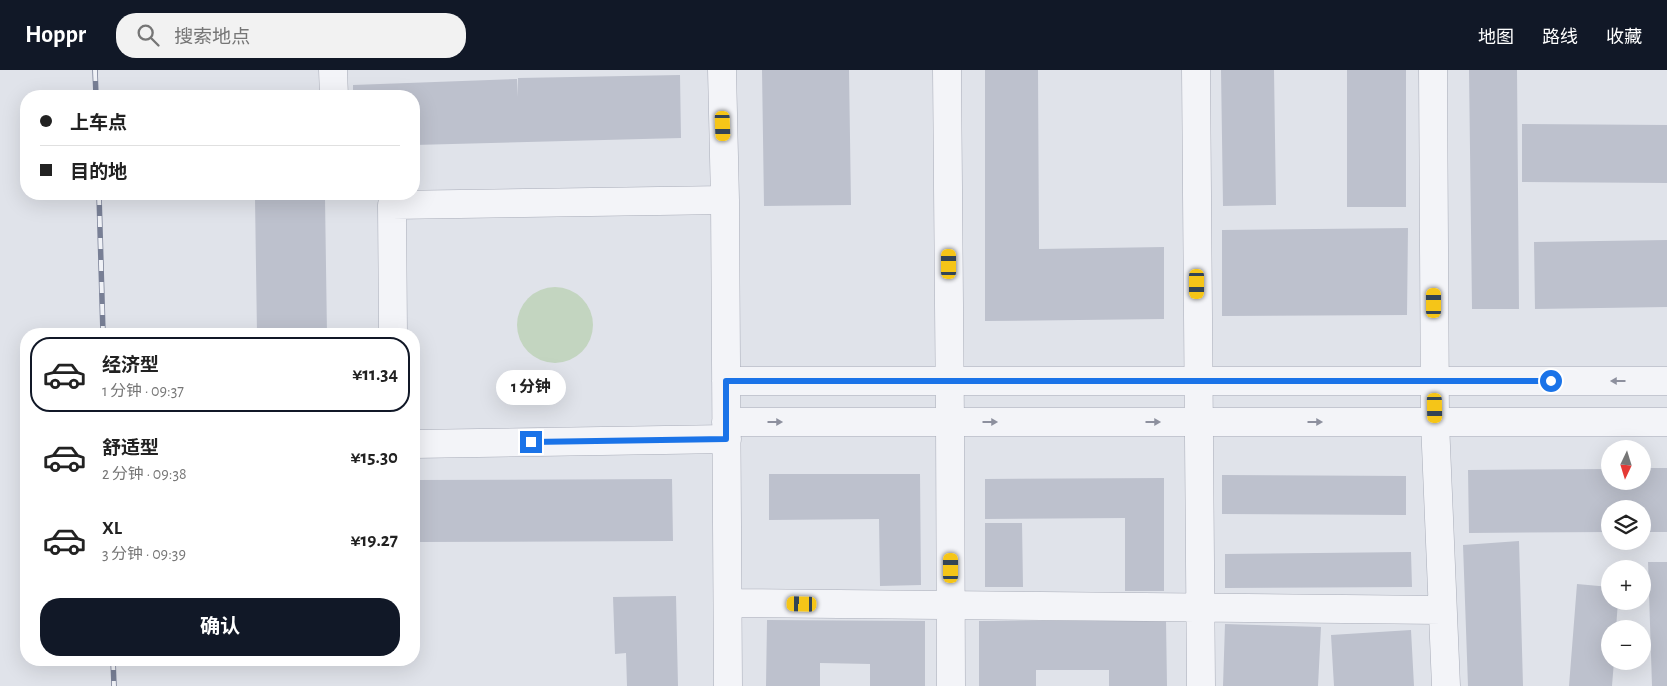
<!DOCTYPE html>
<html lang="zh">
<meta charset="utf-8">
<style>
body{margin:0;font-family:"Alegreya Sans","Noto Sans SC",sans-serif;background:#f2f2f2;color:#222;height:100vh;display:flex;flex-direction:column;font-size:19px;white-space:nowrap}
*{box-sizing:border-box;margin:0}
p{font-size:16px;color:#767676}
.icon{flex:none;width:28px;height:28px;fill:none;stroke:currentColor;stroke-width:2;stroke-linecap:round;stroke-linejoin:round}
.map{position:relative;flex:1;overflow:hidden}
.panel{position:absolute;left:20px;top:258px;width:400px;height:338px;display:flex;flex-direction:column;background:#fff;border-radius:20px;box-shadow:0 5px 20px #0002}
.panel>*{flex:none}
.hud{position:absolute;left:20px;top:20px;width:400px;height:110px;border-radius:20px;box-shadow:0 5px 20px #0002;display:grid;align-content:center;height:110px;padding:0 20px;background:#fff}
.needle{width:32px;rotate:184deg}
.controls{position:absolute;left:1601px;top:370px;display:grid;gap:10px}
.controls a{display:grid;place-items:center;width:50px;height:50px;border-radius:50%;background:#fff;box-shadow:0 5px 20px #0002;font-size:25px}
.end{position:absolute;width:22px;height:22px;margin:-11px;border:6px solid #1a73e8;background:#fff;box-shadow:0 0 0 2px #fff}
.from{border-radius:50%}
.bubble{position:absolute;height:35px;border-radius:18px;background:#fff;box-shadow:0 5px 20px #0002;font-size:16px;font-weight:700;line-height:35px;text-align:center}
.car{position:absolute;width:15px;height:30px;margin:-15px -8px;border-radius:6px;box-shadow:0 0 4px 1px #0007;background:linear-gradient(#f5c518 24%,#345 0 40%,#f5c518 0 76%,#345 0 86%,#f5c518 0)}
.hud b{display:flex;align-items:center;gap:18px;height:48px;font-size:19px}
.hud b+b{border-top:1px solid #e0e0e0}
.hud i{width:12px;height:12px;background:#222}
ul{padding:9px 0 0;list-style:none}
li{display:flex;align-items:center;gap:15px;height:75px;margin:0 10px 8px;padding:0 10px;border:2px solid transparent;border-radius:20px}
li div{flex:1}
li b{display:block;font-size:19px}
li em{font-style:normal;font-weight:700}
li.active{border-color:#111827}
li>.icon{width:45px;height:45px;stroke-width:1.5}
.cta{display:flex;gap:10px;margin-top:auto;padding:10px 20px}
.cta a{flex:1;height:58px;border-radius:20px;background:#111827;color:#fff;font-size:20px;font-weight:700;line-height:58px;text-align:center}
header{display:flex;align-items:center;gap:30px;box-sizing:border-box;height:70px;padding:0 25px;background:#111827;color:#fff}
header strong{font-size:24px}
nav{display:flex;gap:28px;margin-inline-start:auto;font-size:18px}
.search{width:350px;height:45px;background:#f2f2f2;display:flex;align-items:center;gap:12px;box-sizing:border-box;padding:0 18px;border-radius:20px;color:#767676;font-size:19px}
.map>svg:first-child{display:block}
.green{fill:#c3d5c0}
.building{fill:#bdc1cd}
.lines{fill:none;stroke-linecap:round;stroke-linejoin:round}
.minor-casing{stroke:#a8acb8;stroke-width:29}
.minor{stroke:#f3f4f8;stroke-width:28}
.rail-casing{stroke:#787f95;stroke-width:5.5}
.rail{stroke:#f0f2f7;stroke-width:4;stroke-dasharray:11;stroke-linecap:butt}
.oneway{fill:#8d909e}
.route{stroke:#1a73e8;stroke-width:6}
</style>
<header>
<strong>Hoppr</strong>
<div class="search"><svg class="icon" aria-label="search" viewBox="0 0 24 24"><circle cx="10" cy="10" r="6"/><path d="M15 15l6 6"/></svg>搜索地点</div>
<nav><a>地图</a><a>路线</a><a>收藏</a></nav>
</header>
<div class="map">
<svg width="1667" height="616" viewBox="0 0 1667 616">
<rect width="100%" height="100%" fill="#e0e3ea"/>
<path class="green" d="M517 255a38 38 0 1 1 76 0a38 38 0 1 1-76 0Z"/>
<path class="building" d="M762,0H849L851,135L764,136Z
M985,0H1038L1039,179L1164,177V249L985,251Z
M1221,0H1274L1276,135L1223,136Z
M1347,0H1406V137H1347Z
M1469,0H1517L1519,239H1472Z
M680,5L681,68L414,75V26H353V15L517,9L518,27V8Z
M1522,54L1667,55V113L1522,112Z
M325,128L327,264H257L255,129Z
M1408,158L1407,245L1222,246V160Z
M1667,170V237L1535,239L1534,172Z
M1642,398H1667V462H1642V439H1610V462L1469,463L1468,400L1610,399V411H1642Z
M769,404H920L921,515L880,516L879,449L769,450Z
M1222,405L1406,406V445L1222,444Z
M1164,408V521H1125V448L985,449V409Z
M672,409L673,471L414,472V410Z
M985,453H1022L1023,517H985Z
M1519,471L1523,616H1468L1463,475Z
M1411,482L1412,517L1225,518V484Z
M1648,492H1667V616H1652Z
M1577,514L1610,517V531H1618L1616,559H1610V591H1614L1612,616H1569Z
M676,526L678,616H627L626,583L615,584L613,527Z
M767,550L925,551V616H870V594L820,593V616H766Z
M1166,550L1167,616H1109V600H1036V616H979V551Z
M1225,554L1321,557L1318,616H1223Z
M1411,560L1414,616H1334L1331,565Z"/>
<g class="lines">
<g class="minor-casing">
<path id="minor" d="M333,0L334,26
M722,0L725,130L728,616
M947,0L950,352L951,616
M1196,0L1201,616
M1433,0L1435,352L1446,616
M393,264L392,135L725,130
M726,311H1667
M726,352H1667
M414,374L727,369
M728,533L1442,540"/>
</g>
<use href="#minor" class="minor"/>
<g class="rail-casing">
<path id="rail" d="M95,0L96,26
M99,124L103,264
M113,589L114,616"/>
</g>
<use href="#rail" class="rail"/>
</g>
<defs><path id="oneway-solid" d="M-6-.8H1V-3.2L6.5 0L1 3.2V.8H-6Z" transform="scale(1.25)"/></defs>
<g class="oneway">
<use href="#oneway-solid" transform="translate(1618 311) rotate(-180)"/>
<use href="#oneway-solid" transform="translate(775 352)"/>
<use href="#oneway-solid" transform="translate(990 352)"/>
<use href="#oneway-solid" transform="translate(1153 352)"/>
<use href="#oneway-solid" transform="translate(1315 352)"/>
</g>
<g class="lines">
<path class="route" d="M531,372L726,369V311H1551"/>
</g>
</svg>
<div class="controls">
<a><svg class="needle" viewBox="-14 -14 28 28"><path d="M0-13l5 13h-10z" fill="#e53935"/><path d="M0 13l5-13h-10z" fill="#767676"/></svg></a>
<a><svg class="icon" aria-label="layers" viewBox="0 0 24 24"><path d="M12 4l9 5-9 5-9-5zM3 14l9 5 9-5"/></svg></a>
<a>+</a>
<a>−</a>
</div>
<i class="end from" style="left:1551px;top:311px"></i>
<i class="end" style="left:531px;top:372px"></i>
<div class="bubble" style="left:496px;top:300px;width:70px">1 分钟</div>
<i class="car" style="left:723px;top:56px;rotate:178deg"></i>
<i class="car" style="left:949px;top:194px;rotate:0deg"></i>
<i class="car" style="left:1197px;top:214px;rotate:180deg"></i>
<i class="car" style="left:1434px;top:233px;rotate:0deg"></i>
<i class="car" style="left:1435px;top:338px;rotate:179deg"></i>
<i class="car" style="left:951px;top:498px;rotate:0deg"></i>
<i class="car" style="left:802px;top:534px;rotate:271deg"></i>
<div class="hud">
<b><i class="from"></i>上车点</b>
<b><i></i>目的地</b>
</div>
<section class="panel">
<ul>
<li class="active"><svg class="icon" aria-label="car" viewBox="0 0 24 24"><path d="M5 17H2v-5l4-1 3-4h7l3 4 3 1v5h-3M9 17h6M6 11h13"/><circle cx="7" cy="17" r="2"/><circle cx="17" cy="17" r="2"/></svg><div><b>经济型</b><p>1 分钟 · 09:37</p></div><em>¥11.34</em></li>
<li><svg class="icon" aria-label="car" viewBox="0 0 24 24"><path d="M5 17H2v-5l4-1 3-4h7l3 4 3 1v5h-3M9 17h6M6 11h13"/><circle cx="7" cy="17" r="2"/><circle cx="17" cy="17" r="2"/></svg><div><b>舒适型</b><p>2 分钟 · 09:38</p></div><em>¥15.30</em></li>
<li><svg class="icon" aria-label="car" viewBox="0 0 24 24"><path d="M5 17H2v-5l4-1 3-4h7l3 4 3 1v5h-3M9 17h6M6 11h13"/><circle cx="7" cy="17" r="2"/><circle cx="17" cy="17" r="2"/></svg><div><b>XL</b><p>3 分钟 · 09:39</p></div><em>¥19.27</em></li>
</ul>
<div class="cta"><a>确认</a></div>
</section>
</div>
